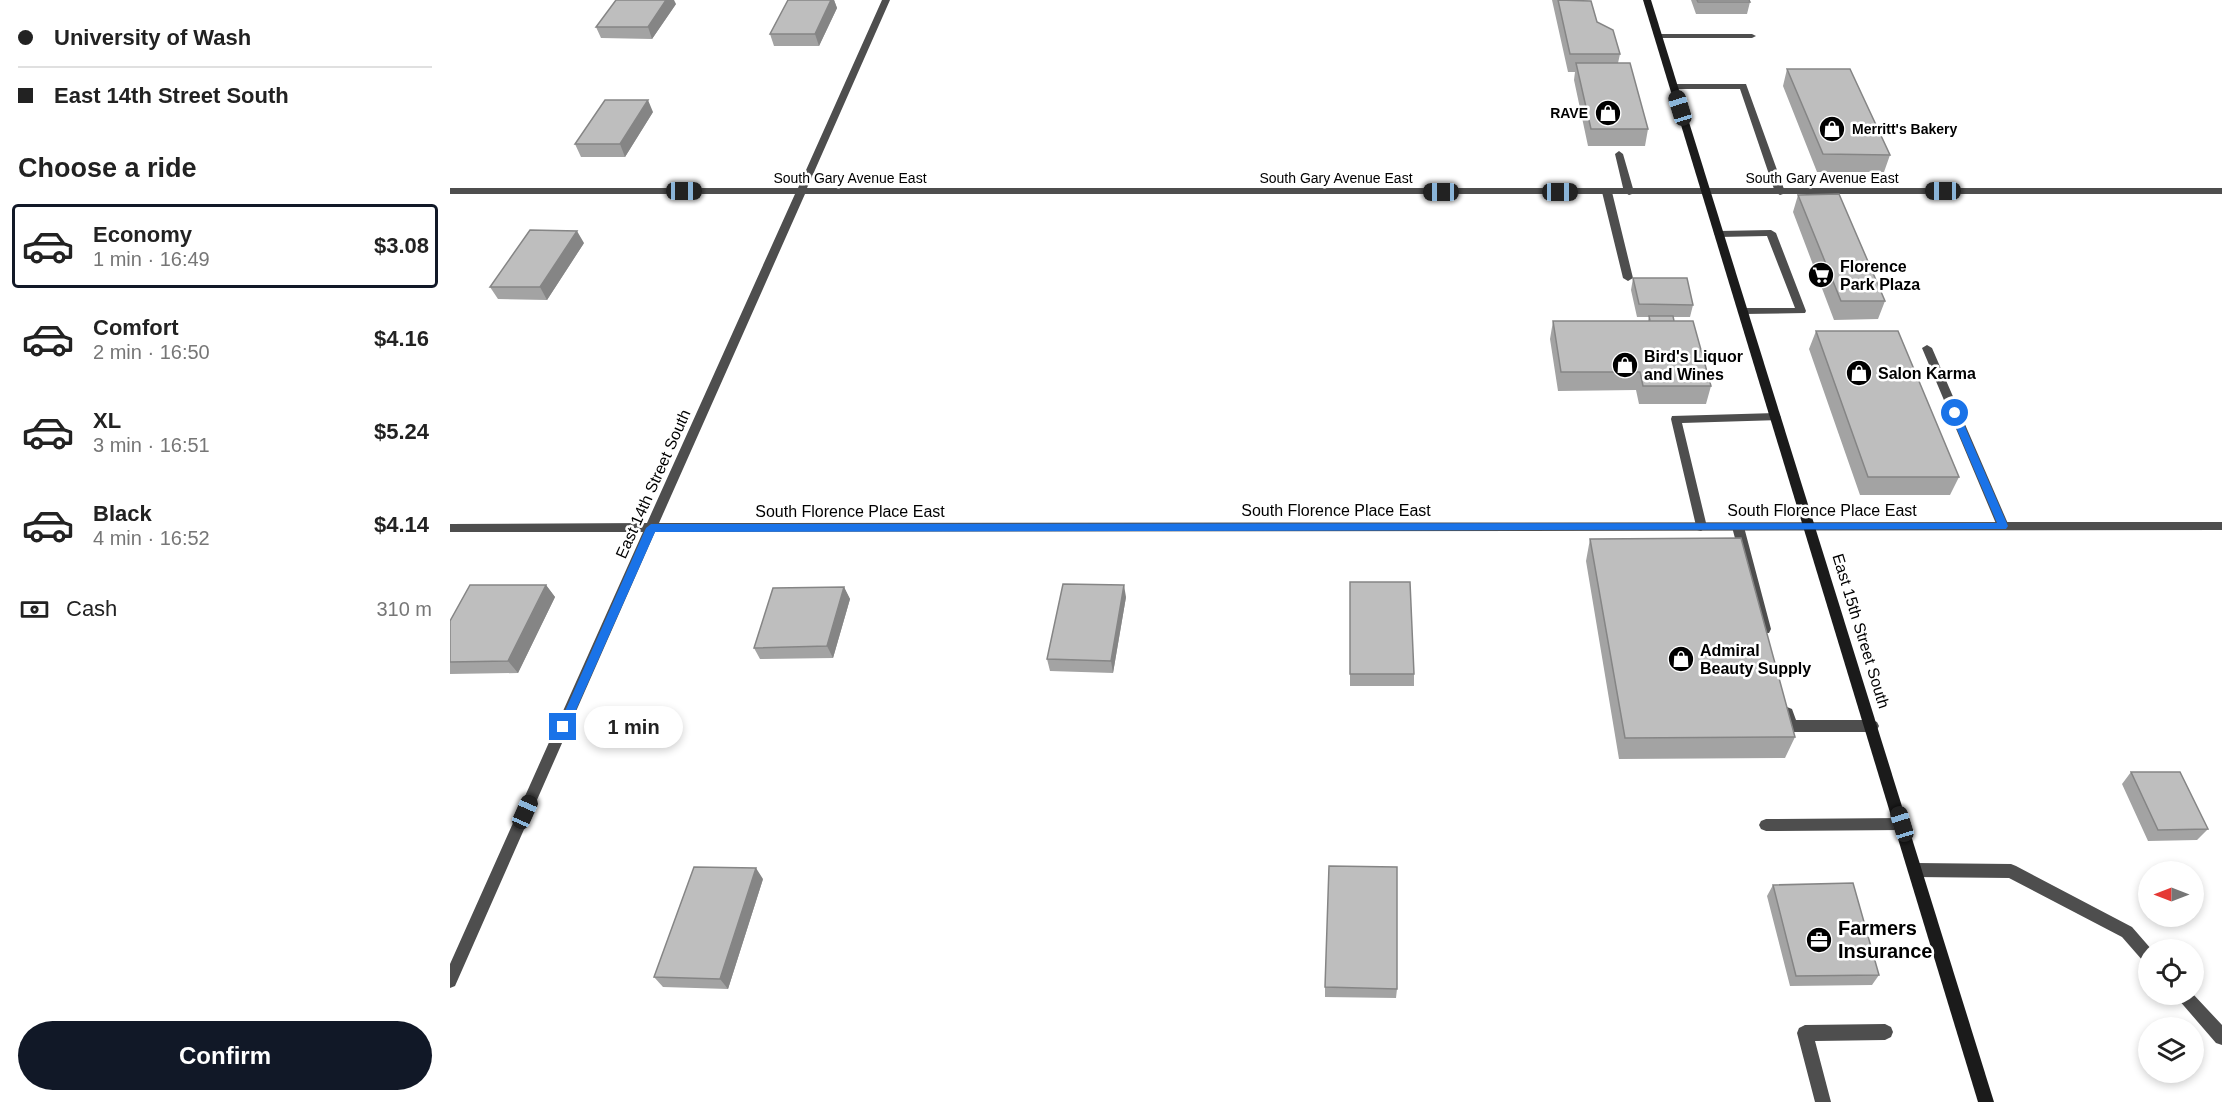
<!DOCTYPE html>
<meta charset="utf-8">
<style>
body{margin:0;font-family:Helvetica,sans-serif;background:#f6f6f6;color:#222;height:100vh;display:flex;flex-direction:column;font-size:22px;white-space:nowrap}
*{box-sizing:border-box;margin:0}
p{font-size:20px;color:#767676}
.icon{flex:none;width:33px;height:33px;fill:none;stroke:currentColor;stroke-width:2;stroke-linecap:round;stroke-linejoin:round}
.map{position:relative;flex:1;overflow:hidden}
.drawer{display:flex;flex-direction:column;background:#fff;width:450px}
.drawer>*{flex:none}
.guide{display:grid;align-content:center;height:132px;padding:0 18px;background:#fff}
.needle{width:39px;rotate:270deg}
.controls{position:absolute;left:1688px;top:861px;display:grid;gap:12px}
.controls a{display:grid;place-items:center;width:66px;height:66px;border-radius:50%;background:#fff;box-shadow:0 3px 9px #0003;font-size:30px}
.end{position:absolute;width:27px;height:27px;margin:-14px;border:8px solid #1a73e8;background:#fff;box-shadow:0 0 0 3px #fff}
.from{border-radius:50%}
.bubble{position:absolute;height:42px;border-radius:21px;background:#fff;box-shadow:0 3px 9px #0003;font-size:20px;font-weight:700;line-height:42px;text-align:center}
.car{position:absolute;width:18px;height:36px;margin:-18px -9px;border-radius:8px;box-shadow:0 0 4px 2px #0007;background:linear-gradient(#222 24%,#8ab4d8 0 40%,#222 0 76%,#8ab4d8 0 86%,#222 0)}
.guide b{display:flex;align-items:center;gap:21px;height:57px;font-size:22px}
.guide b+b{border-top:2px solid #e0e0e0}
.guide i{width:15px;height:15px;background:#222}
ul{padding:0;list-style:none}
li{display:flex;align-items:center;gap:18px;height:84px;margin:0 12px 9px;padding:0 6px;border:3px solid transparent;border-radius:6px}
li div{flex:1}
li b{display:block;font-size:22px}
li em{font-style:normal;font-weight:700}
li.selected{border-color:#111827}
li>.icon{width:54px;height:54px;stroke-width:1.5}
h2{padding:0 18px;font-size:27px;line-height:72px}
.pay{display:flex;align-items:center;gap:15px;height:66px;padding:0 18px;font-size:22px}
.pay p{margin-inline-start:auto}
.primary-button{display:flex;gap:12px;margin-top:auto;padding:12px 18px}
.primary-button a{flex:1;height:69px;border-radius:36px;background:#111827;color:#fff;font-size:24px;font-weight:700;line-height:69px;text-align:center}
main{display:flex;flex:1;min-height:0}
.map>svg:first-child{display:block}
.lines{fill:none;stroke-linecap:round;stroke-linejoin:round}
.lane{fill:#4e4e4e;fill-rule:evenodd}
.street{fill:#4e4e4e;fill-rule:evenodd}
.secondary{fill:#1b1b1b;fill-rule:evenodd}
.wall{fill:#a3a3a3}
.shaded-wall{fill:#858585}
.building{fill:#bebebe;stroke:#858585;stroke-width:1.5}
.route{fill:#1a73e8}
.labels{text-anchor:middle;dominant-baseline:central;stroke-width:5;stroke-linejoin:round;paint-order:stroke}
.far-poi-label{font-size:14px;font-weight:bold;fill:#000;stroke:#fff;text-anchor:end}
.far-street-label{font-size:14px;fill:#000;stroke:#fff}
.poi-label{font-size:16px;font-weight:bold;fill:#000;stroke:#fff;text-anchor:start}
.street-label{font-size:16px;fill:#000;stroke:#fff}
.near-poi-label{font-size:20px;font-weight:bold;fill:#000;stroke:#fff;text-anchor:start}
</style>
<main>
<section class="drawer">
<div class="guide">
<b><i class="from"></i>University of Wash</b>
<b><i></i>East 14th Street South</b>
</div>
<h2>Choose a ride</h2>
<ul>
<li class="selected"><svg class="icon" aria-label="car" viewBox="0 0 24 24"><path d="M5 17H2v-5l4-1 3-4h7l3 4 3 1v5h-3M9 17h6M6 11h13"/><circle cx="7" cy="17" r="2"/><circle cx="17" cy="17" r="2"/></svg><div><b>Economy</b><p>1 min · 16:49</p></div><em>$3.08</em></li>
<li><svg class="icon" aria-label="car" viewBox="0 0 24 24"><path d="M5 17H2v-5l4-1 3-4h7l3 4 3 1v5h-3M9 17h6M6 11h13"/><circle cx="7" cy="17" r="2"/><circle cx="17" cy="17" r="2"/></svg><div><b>Comfort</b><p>2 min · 16:50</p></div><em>$4.16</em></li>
<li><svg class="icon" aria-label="car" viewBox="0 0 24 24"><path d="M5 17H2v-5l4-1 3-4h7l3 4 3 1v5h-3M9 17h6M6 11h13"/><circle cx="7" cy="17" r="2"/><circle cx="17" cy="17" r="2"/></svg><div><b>XL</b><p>3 min · 16:51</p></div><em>$5.24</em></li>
<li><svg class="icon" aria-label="car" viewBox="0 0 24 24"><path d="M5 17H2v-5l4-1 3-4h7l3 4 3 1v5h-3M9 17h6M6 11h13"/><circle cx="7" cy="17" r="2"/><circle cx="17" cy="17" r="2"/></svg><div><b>Black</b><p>4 min · 16:52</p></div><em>$4.14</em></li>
</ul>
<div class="pay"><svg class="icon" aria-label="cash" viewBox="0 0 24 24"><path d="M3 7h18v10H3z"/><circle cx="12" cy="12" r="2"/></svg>Cash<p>310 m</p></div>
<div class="primary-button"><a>Confirm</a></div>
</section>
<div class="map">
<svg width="1772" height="1102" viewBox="0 0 1772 1102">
<rect width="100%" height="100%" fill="#fff"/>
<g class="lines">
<path class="lane" d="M1205,34H1302L1306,36L1302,38H1208L1204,36Z
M1221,84H1296L1335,192L1333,194L1330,195L1325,192L1290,89H1224L1221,88Z
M1169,151L1173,154L1184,192L1182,194L1179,195L1174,192L1165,154Z
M1157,189L1162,192L1183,278L1178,281L1173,278L1152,192Z
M1321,230L1326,233L1356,311L1355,313L1293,314L1288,311L1293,308H1345L1317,236L1269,237L1264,234L1269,231Z
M1477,345L1482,348L1559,526L1557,529L1553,530L1547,526L1472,348Z
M1326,413L1331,417L1330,420L1232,423L1257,527L1251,531L1247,530L1221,419L1222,416Z
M1288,523L1294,527L1321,629L1319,633H1311L1309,629L1282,527Z
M1337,707L1342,709L1346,720H1422L1427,722L1429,726L1427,730L1422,732H1341L1336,730L1330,713L1332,709Z
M1452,818L1457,820L1459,824L1457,828L1452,830L1316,831L1311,829L1309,825L1311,821L1316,819Z
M1466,863L1561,864L1566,866L1682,927L1702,950H1698V963L1693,961L1672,937L1559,878L1466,877L1461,875L1459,870L1461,865Z
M1726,994H1743L1772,1025V1045L1766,1043L1728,999Z
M1435,1024L1441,1027L1443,1032L1441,1037L1435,1040L1365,1041L1381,1102H1365L1347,1033L1349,1028L1355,1025Z"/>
<path class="street" d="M432,0H440L357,188H1772V194H355L209,523L1772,522V530L205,532L5,986L0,988V964L193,532H0V524L197,523L345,194H0V188H348Z"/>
<path class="secondary" d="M1193,0H1201L1544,1102H1528Z"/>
</g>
<path class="wall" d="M338,0H384L387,8L369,46H324L320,34Z
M1102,0H1130L1170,54L1168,63L1198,129L1195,146H1138L1124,80L1125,72H1118Z
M1241,0H1299L1300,2L1297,14H1246Z
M226,4L202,39L151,38L146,27Z
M1337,69L1440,155L1434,172H1367L1333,86Z
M203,112L175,157H131L125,144Z
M1348,195L1435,301L1428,319L1384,320L1343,212Z
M134,243L97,300L48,299L40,287Z
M1183,278L1243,305L1240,317H1224V321L1261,386L1256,404H1189L1186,390L1108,391L1100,339L1103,321H1198L1199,317H1187L1181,290Z
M1366,331L1509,477L1500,495H1410L1359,349Z
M1140,539L1345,737L1335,758L1169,759L1136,561Z
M900,582L964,674V686H900Z
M96,585L105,597L68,673L0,674V621Z
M394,587L400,599L383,658L310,659L304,648Z
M676,597L663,673L600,671L597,659Z
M1681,772L1758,829L1747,840L1698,841L1672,784Z
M313,879L278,989L213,987L204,977Z
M1323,885L1429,975L1422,985L1340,986L1317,896Z
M875,987L947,989L946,998L875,997Z"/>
<path class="shaded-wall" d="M216,0H224L226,4L202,39L198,27Z
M381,0H384L387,8L369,46L365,34Z
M198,100L203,112L175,157L170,144Z
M127,231L134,243L97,300L90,287Z
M96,585L105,597L68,673L58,661Z
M674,585L676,597L663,673L661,661Z
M394,587L400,599L383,658L377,646Z
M306,868L313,879L278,989L270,979Z"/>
<path class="building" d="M166,0H216L198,27H146Z
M338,0H381L365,34H320Z
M1108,0L1141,1L1147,22L1163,30L1170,54H1120Z
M1247,0H1299L1300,2H1248Z
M1126,63H1180L1198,129H1141Z
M1337,69H1400L1440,155L1373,154Z
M155,100H198L170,144H125Z
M1389,194L1435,301H1391L1348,195Z
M80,230L127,231L90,287H40Z
M1183,278H1237L1243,305L1189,304Z
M1199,316H1223L1224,321H1200Z
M1103,321H1243L1261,386H1193L1190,372H1111Z
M1366,331H1448L1509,477H1418Z
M1291,538L1345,737L1175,738L1140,539Z
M900,582H960L964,674H900Z
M613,584L674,585L661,661L597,659Z
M20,585H96L58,661L0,662V621Z
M394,587L377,646L304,648L323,588Z
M1681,772H1730L1758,829L1708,830Z
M879,866L947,867V989L875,987Z
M244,867L306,868L270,979L204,977Z
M1403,883L1429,975L1346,976L1323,885Z"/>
<path class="route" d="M1502,411L1509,413L1558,526L1556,529L205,532L117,730H109L108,727L196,528L201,524L1547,523L1500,413Z"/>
<defs>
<g id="shop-disc" transform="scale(1.35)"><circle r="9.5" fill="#000" stroke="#fff"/><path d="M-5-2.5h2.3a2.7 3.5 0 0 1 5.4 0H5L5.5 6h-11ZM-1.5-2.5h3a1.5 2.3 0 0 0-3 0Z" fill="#fff"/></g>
<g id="supermarket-disc" transform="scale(1.35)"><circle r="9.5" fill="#000" stroke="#fff"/><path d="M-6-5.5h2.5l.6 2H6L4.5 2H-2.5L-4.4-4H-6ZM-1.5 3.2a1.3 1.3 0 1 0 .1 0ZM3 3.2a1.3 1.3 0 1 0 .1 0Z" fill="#fff"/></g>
<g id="office-disc" transform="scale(1.35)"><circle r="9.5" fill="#000" stroke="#fff"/><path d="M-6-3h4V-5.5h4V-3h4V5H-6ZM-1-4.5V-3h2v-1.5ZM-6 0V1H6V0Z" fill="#fff"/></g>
</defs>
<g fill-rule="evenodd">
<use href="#shop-disc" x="1158" y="113"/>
<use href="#shop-disc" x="1382" y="129"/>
<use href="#supermarket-disc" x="1371" y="275"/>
<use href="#shop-disc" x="1175" y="365"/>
<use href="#shop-disc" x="1409" y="373"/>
<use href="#shop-disc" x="1231" y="659"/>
<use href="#office-disc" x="1369" y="940"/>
</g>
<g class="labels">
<g class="far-poi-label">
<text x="1138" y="113">RAVE</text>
<text x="1402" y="129" text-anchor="start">Merritt's Bakery</text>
</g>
<g class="far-street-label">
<text x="400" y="178">South Gary Avenue East</text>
<text x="886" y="178">South Gary Avenue East</text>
<text x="1372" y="178">South Gary Avenue East</text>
</g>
<g class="poi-label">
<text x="1390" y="266">Florence<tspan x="1390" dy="18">Park Plaza</tspan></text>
<text x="1194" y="356">Bird's Liquor<tspan x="1194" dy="18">and Wines</tspan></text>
<text x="1428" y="373">Salon Karma</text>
<text x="1250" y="650">Admiral<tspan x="1250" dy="18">Beauty Supply</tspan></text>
</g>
<g class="street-label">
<text transform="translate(203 484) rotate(-66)">East 14th Street South</text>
<text x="886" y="510">South Florence Place East</text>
<text x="1372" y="510">South Florence Place East</text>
<text x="400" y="511">South Florence Place East</text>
<text transform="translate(1411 631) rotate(73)">East 15th Street South</text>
</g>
<g class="near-poi-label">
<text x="1388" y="928">Farmers<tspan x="1388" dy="23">Insurance</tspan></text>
</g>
</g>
</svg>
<div class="controls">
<a><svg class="needle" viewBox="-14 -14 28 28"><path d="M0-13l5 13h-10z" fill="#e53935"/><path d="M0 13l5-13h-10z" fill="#767676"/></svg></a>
<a><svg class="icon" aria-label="locate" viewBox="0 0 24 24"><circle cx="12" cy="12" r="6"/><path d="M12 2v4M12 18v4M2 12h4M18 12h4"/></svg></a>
<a><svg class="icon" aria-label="layers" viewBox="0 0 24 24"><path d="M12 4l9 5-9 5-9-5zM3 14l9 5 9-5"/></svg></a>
</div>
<i class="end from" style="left:1505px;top:413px"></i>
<i class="end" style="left:113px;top:727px"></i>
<div class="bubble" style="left:134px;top:706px;width:99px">1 min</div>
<i class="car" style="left:1230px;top:108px;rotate:343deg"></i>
<i class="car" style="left:234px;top:191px;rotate:90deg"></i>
<i class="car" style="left:1493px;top:191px;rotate:270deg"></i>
<i class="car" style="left:991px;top:192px;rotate:270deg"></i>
<i class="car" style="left:1110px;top:192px;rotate:90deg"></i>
<i class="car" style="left:75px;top:812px;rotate:24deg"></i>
<i class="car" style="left:1452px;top:824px;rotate:343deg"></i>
</div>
</main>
